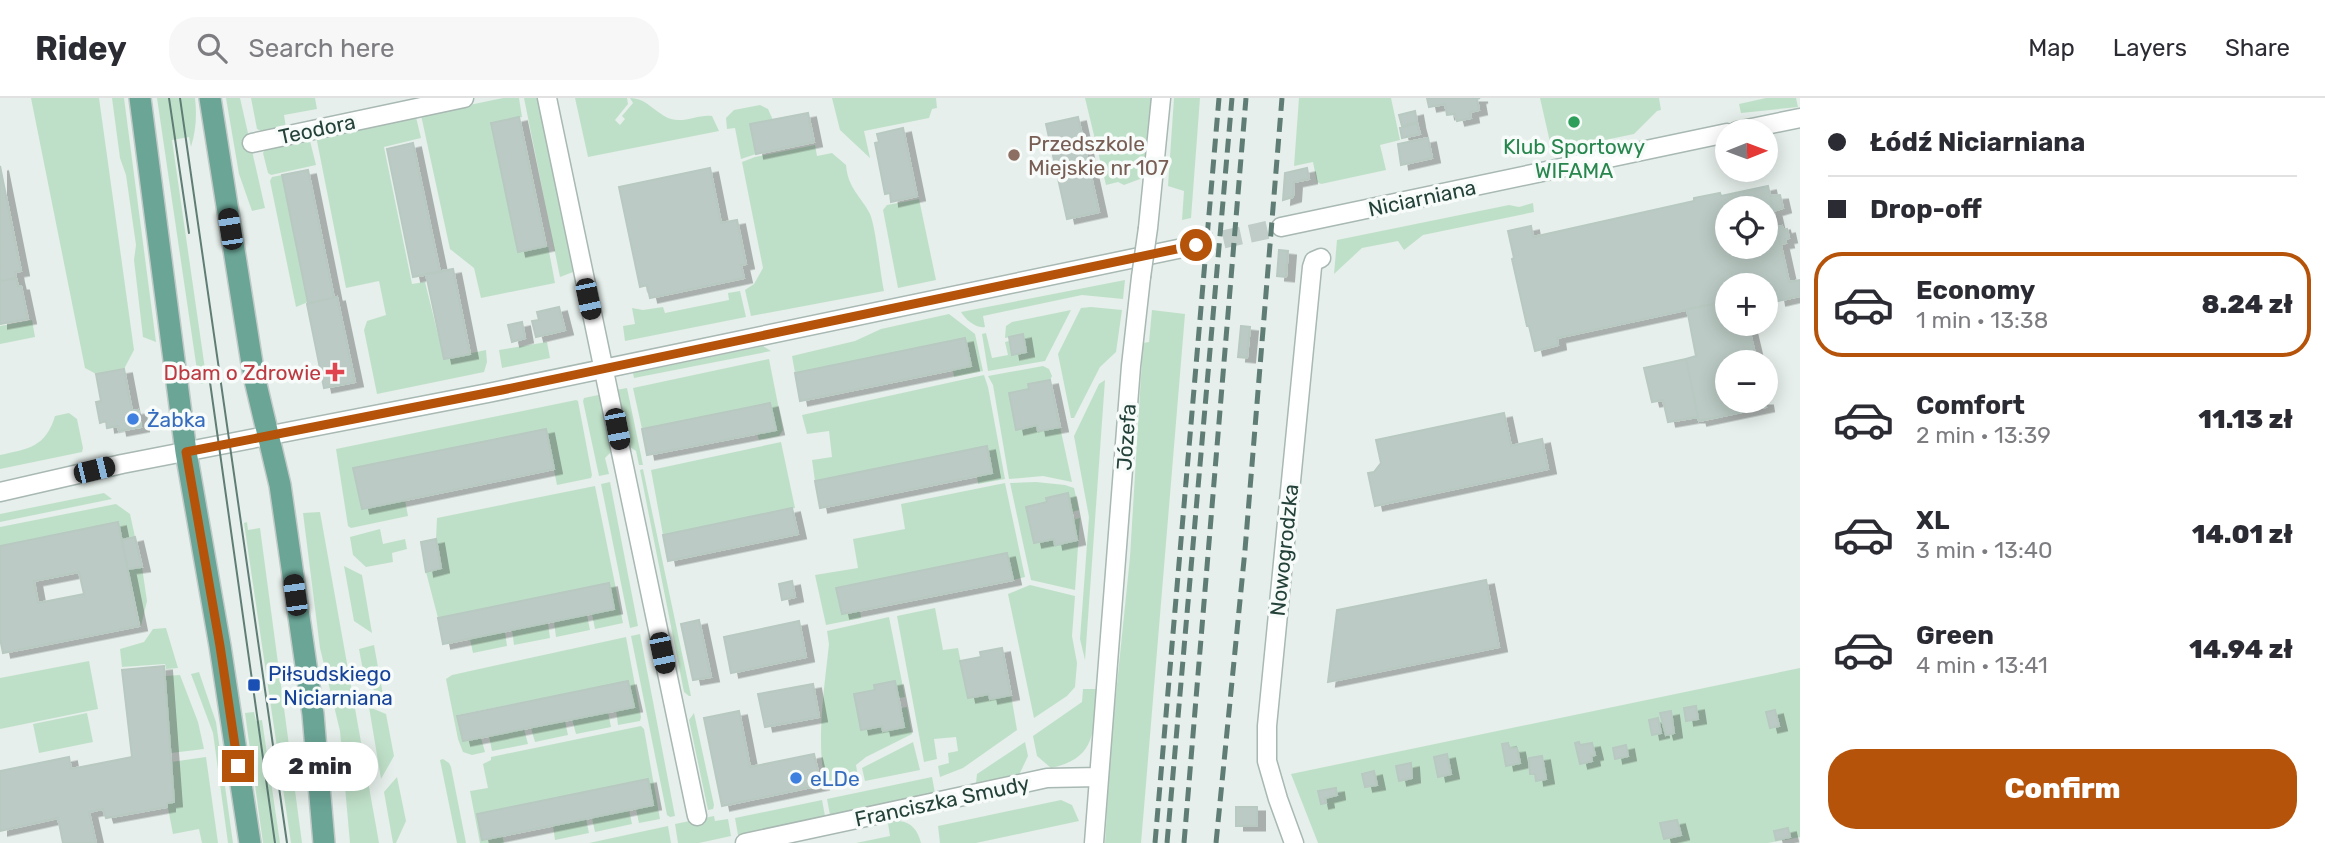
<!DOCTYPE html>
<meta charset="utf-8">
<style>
body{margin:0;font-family:Rubik,sans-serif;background:#f7f7f7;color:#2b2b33;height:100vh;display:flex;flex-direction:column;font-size:26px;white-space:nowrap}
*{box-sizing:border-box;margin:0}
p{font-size:23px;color:#7c7c81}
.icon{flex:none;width:38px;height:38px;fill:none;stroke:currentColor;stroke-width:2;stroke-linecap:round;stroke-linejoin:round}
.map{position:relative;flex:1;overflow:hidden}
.panel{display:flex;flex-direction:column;background:#fff;width:525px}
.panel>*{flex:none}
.guide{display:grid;align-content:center;height:154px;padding:0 28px;background:#fff}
.needle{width:46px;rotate:89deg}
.buttons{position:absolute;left:1715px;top:21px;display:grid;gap:14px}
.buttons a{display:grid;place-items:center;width:63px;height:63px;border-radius:50%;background:#fff;box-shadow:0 4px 18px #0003;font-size:35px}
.end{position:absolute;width:32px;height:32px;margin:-16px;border:9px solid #b45309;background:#fff;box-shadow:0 0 0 4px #fff}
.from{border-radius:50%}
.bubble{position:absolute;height:49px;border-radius:24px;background:#fff;box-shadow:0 4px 18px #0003;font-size:23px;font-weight:800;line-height:49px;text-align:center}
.car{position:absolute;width:21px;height:42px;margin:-21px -10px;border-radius:9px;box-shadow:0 0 5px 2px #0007;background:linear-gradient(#222 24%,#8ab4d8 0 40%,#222 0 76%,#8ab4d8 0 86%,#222 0)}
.guide b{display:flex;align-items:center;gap:24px;height:66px;font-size:26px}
.guide b+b{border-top:2px solid #e1e1e2}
.guide i{width:18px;height:18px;background:#2b2b33}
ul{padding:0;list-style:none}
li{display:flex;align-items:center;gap:21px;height:105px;margin:0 14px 10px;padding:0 14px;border:4px solid transparent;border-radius:28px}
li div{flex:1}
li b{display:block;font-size:26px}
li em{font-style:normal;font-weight:800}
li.selected{border-color:#b45309}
li>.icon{width:63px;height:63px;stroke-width:1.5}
.action{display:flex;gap:14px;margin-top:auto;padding:14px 28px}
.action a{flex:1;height:80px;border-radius:28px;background:#b45309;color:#fff;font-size:28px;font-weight:800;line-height:80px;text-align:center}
header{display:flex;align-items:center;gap:42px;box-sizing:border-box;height:98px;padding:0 35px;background:#fff;border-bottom:2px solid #e1e1e2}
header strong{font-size:33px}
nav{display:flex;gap:38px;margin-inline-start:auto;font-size:24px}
.search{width:490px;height:63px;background:#f7f7f7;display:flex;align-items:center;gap:18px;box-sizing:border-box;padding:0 24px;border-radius:28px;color:#7c7c81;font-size:26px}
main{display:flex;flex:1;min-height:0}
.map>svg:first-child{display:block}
.green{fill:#bfe0c8}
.building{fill:#bbcac4;stroke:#b8c9c2;stroke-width:2;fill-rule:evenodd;filter:url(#shadow)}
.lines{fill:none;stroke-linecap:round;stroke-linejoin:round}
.minor-tunnel{stroke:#bfccc8;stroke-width:18;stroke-dasharray:18 9;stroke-linecap:butt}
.minor-casing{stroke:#a8b8b2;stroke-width:21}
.major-casing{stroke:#c2cac8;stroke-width:24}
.minor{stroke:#fff;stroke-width:18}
.major{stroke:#6aa596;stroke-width:21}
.tram{stroke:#5f7d75;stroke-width:2}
.rail{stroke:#5f7d75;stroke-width:5;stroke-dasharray:14 7;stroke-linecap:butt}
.minor-bridge-casing{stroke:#a8b8b2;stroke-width:21;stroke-linecap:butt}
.minor-bridge{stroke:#fff;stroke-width:18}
.route{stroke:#b45309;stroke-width:9}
.leisure-dot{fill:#2e9e5b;stroke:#f7fbf9;stroke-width:2.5}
.education-dot{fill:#8d6e63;stroke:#f7fbf9;stroke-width:2.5}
.health-dot{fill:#e0444e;stroke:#f7fbf9;stroke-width:2.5}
.shop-dot{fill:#3f7fe0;stroke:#f7fbf9;stroke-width:2.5}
.transit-dot{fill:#1a4fb4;stroke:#f7fbf9;stroke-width:2.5}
.labels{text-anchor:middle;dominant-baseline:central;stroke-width:7;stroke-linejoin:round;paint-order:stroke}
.street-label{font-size:21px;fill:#24423a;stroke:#f7fbf9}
.education-label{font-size:21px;fill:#785e54;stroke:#f7fbf9;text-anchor:start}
.leisure-label{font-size:21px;fill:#27864d;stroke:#f7fbf9}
.health-label{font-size:21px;fill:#be3a42;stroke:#f7fbf9;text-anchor:end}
.shop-label{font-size:21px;fill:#366cbe;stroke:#f7fbf9;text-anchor:start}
.transit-label{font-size:21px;fill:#164399;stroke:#f7fbf9;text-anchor:start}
</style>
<header>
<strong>Ridey</strong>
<div class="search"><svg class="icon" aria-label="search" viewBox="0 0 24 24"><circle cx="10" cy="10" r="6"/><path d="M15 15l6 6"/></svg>Search here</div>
<nav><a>Map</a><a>Layers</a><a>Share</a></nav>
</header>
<main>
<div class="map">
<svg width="1800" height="745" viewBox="0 0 1800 745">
<defs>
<filter id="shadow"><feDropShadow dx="8" dy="4.5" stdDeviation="0" flood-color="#0004"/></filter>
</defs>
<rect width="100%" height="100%" fill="#e6efeb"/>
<path class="green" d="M31,0H99L134,252L124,271L96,276L85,270Z
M112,0H124L156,244L143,239L134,162L136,147L126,77L120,60Z
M157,0H195C197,17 196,32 191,49L189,39L172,42L207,285L199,286Z
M226,0H240L265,110L252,113L239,76Z
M251,0H315L317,11L284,17L286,30L264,34L257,31Z
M503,0H519L522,19L492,25L519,153L548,148L555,185L481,200L474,170L450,151L421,17Z
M524,0H537L573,174L560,179Z
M575,0H627L628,6L615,22L620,27L625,21L622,18L633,5L630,0C647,0 656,16 671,21C685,25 699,16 712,18L719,33L588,59Z
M832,0H936L937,10L932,11L929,20L864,33L870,60L840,32Z
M1085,0H1153L1145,76L1140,81L1124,87L1118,84L1106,87Z
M1174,0H1200L1191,120L1182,122L1184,93L1168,88Z
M1299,0H1391L1400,42L1380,47L1386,72L1321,86L1317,84L1313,64L1294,68Z
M1540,0H1659L1661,12L1657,13L1634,36L1552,53Z
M1766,0H1796L1798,9L1741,15L1739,6Z
M760,7L768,11L773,22L751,26L756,56L741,61L735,30L727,31L726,20L734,12Z
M414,17L416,19L421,40L384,49L412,186L425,184L444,261L486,252L487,264L484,274L377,296L364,232L367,223L386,217L379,183L346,190L316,38Z
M309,39L316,67L271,77L268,75L263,55L267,48Z
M815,47L817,58L832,55L846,67C848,91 861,98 870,116C876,130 880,175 884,193L751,218L745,192L754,186L763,170L742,64L755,59Z
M282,77L308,204L296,209L270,83L272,79Z
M919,101L936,182L898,190L883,112L887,107Z
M1533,105L1534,114L1423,137L1404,152L1398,143L1362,150L1334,176L1337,142L1509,107L1519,109Z
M1125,182L1123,201L1082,197L983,218L985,229C976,231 965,221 961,214Z
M740,193L746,219L625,243L623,228L635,226L632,210L643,212L663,209L665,215L729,202L728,195Z
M1091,209L1122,212L1116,254L1100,269L1074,320H1071L1058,256L1081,210Z
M1071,212L1045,263L988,273L982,236L986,235L992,260L1008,257L1005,244L1009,243L1012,256L1022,237L1005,240L1006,228L1012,224Z
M1152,212L1185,216L1145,698L1141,745H1105L1111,645L1130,459L1143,245L1149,244Z
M949,216L975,236L983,273L954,279L953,272L971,268L965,240L795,275L792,258L855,243L881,231Z
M32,222L35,239L0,246V228Z
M547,244L550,260L502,270L499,252Z
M763,248L771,253L634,280L633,275Z
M769,261L783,332L779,338L759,342L757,335L776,331L770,305L642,331L633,290Z
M1043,268L1049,271L1052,278L1050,282L1029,286V291L1009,295L1016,331L1037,327L1038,333L1060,329L1072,384L1043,378L1009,381L993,287L988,278Z
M984,277L988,289L1005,381L978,386L977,378L992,375L986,348L815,383L812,362L832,359L829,333L807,336L802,317Z
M1105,282L1085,562L1080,541L1089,419L1074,338L1099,286Z
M627,290L643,367H639L636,353L627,347L616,292Z
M603,296L614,351L605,360L609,376L599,378L583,303L584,300Z
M576,302L578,303L592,377L591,380L557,387L546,332L353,371L362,411L405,402L408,418L351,430L348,428L336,351Z
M69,315L77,321L83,350L82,354L0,371V357C28,351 46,349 55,318Z
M781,344L795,410L663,437L651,372Z
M643,371L691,598H689L684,594L640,372Z
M610,384L638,528L630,530L601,386Z
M1036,384L1065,387L1074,390L1079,412L1072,414L1068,395L1047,400V404L1026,409L1034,445L1054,441L1056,446L1077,442L1073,422L1080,420L1075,492L1031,482L1010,385Z
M1005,385L1025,479L1013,482L1007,455L837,490L842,516L860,512L861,520L826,527L815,477L858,470L853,441L905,431L901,406Z
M595,388L623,525L595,531L592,516L614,511L609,485L438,520L426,474L441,470L436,441L437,420Z
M104,395L112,401L0,424V416Z
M116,406L130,416L135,439L122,442L118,424L0,448V429Z
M320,414L379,745H350L340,633L320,550L303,415Z
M247,424L248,432L260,430L302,745H291L244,425Z
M380,431L383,446L405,441L407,451L392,455L393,464L366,469L353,457L350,439Z
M344,468L362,477L372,535L354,523Z
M142,469L147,503L141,528L128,471Z
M1030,487L1075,498L1072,538L1077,565L1075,589L1067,598L1034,620L1008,496Z
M935,510L943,552L958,550L968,599L989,596L990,601L1011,597L1017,632L963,670L940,679L938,668L949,665L948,655L958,653L956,639L934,641L937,661L924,664L897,518Z
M587,517L590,532L556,539L554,524Z
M889,519L905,599L899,600L895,583L874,587L875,592L854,597L861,632L882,628L883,633L904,629L901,610L907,609L912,636L866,659L856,667L859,685L830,690C812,668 826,577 829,546L827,533Z
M548,525L550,540L514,547L512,532Z
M166,530L178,570L166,571L165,566L122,569L120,551L144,544L153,531Z
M505,534L507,548L473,555L470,541Z
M640,536L675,718L670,719L667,717L631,538Z
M626,539L641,619L640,623L618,627L616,612L633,608L628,583L458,617L463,643L481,640L485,654L472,657L463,654L458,641L446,581L452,577Z
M374,547L384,602L365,583L359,551Z
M89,563L98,611L0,631V580Z
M1800,570V739L1768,745H1318L1291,676Z
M199,574L216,624L233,745H228L213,635L191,576Z
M180,577L198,624L204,651L171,655L165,578Z
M1083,591H1097C1093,632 1098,660 1051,670L1037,658L1033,638L1082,604Z
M369,609L386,616L394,658L381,681Z
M254,614L256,623L262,622L280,745H263L245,615Z
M608,614L611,629L576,636L572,621Z
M87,615L93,644L39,655L33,626Z
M694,615L714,707L713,711L708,712L689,622Z
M565,623L568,637L535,644L531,630Z
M641,628L644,631L660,721L639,725L636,711L653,707L648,682L482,742L502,738L504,745H480L470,693L488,690L483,666L491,662V659Z
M524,631L528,646L492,653L489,638Z
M913,644L920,672L865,683L862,670Z
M1025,644L1028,658L1019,677L976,685L977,676Z
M206,659L218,745H202L199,731L173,736L167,705L174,704L171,664Z
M443,661L449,665L451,669L466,745H457L440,662Z
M397,679L406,723L396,745H393L384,694Z
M932,679L935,695L830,717L827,701Z
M822,702L825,718L738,737L735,720Z
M1061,702L1072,707L1079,723L976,745H940L938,728Z
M629,712L632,726L595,734L592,720Z
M714,718L715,723L728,721L731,738L699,745H678L675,726Z
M586,721L589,735L555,742L553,728Z
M899,723C912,724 918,733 921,745H856L890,738L888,725Z
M668,728L671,745H589Z"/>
<path class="building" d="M1427,0H1480L1477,1L1479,12L1470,14L1471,20L1457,23L1455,16L1447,17L1445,6L1429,9Z
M1415,13L1417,24L1402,28L1399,17Z
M808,15L814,44L756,56L750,26Z
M519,19L546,148L518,154L491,25Z
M1078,19L1099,114L1067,121L1046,26Z
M1417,25L1420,36L1402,40L1400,30Z
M903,30L917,98L891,104L890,95L885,96L875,45L879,44L877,36Z
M1428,40L1432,60L1401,67L1398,46Z
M413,45L440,174L413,179L387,51Z
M0,68L21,173L15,174L16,180L0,183Z
M710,70L721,125L737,122L746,166L741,167L744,180L650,200L647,187L640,189L619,89Z
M1307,70L1309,81L1294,84L1293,99L1283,102L1285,75Z
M308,72L334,200L308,205L282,77Z
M1768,88L1789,184L1800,182V198L1778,203L1776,192L1766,194V187H1727V203L1557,240L1558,247L1535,253L1529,228H1527L1512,161L1514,160L1508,133L1531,128L1533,139L1694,103V100L1720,95L1721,98ZM1727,110H1766V149H1727Z
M1780,97L1783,110L1773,113L1770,98Z
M1782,128L1783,132L1787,131L1789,140L1785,141L1786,145L1780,146L1777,129Z
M1279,152L1288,153L1286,179L1277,178Z
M453,171L470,256L444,261L426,176Z
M16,180L18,188H21L28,221L0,226V183Z
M337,199L355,284L324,290L307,206Z
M1727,203V226H1748L1757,264H1727V303H1765L1766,309L1699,323L1686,261L1696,258L1687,211Z
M559,209L565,232L536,239L532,223L539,222L537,214Z
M522,224L525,240L512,244L508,227Z
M1241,228L1250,229L1247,260L1238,259Z
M1023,236L1026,254L1012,257L1009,239Z
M965,240L971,268L800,303L795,275Z
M1686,261L1698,319L1668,324L1663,302L1652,304L1644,270Z
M124,271L132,313L138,312L141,329L119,333L118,328L107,330L106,323L100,325L96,304L101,303L96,276Z
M1050,282L1060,329L1038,333L1037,327L1016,332L1009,295L1029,291L1028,286Z
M770,305L776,332L647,357L642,331Z
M1504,315L1511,348L1542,341L1548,371L1375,408L1368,375L1374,374L1381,365L1376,342Z
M546,331L554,371L362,411L353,370Z
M987,348L992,375L820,410L815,383Z
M1068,395L1077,442L1055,447L1054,441L1034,445L1026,409L1047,404L1046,400Z
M792,410L798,436L668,463L663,437Z
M118,424L139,528L3,555L0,540V448ZM79,474L84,496L38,505L34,483Z
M135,439L142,469L128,471L122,442Z
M436,441L441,470L426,474L421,444Z
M1007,455L1013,482L842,516L836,490Z
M1486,482L1499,549L1328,584L1337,512Z
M792,483L795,499L782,502L779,486Z
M609,485L614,511L443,546L438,520Z
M699,522L711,579L693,582L681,526Z
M799,523L806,559L731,575L724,539Z
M1002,550L1011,597L990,601L989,596L968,600L960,563L981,559L980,554Z
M164,568L174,704L167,705V709L106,720L103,711L89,714L96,745H63L58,720L0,733V673L69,659L71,671L132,659L122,572Z
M628,583L634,609L463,643L457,618Z
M895,583L904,629L883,633L882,628L861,632L854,596L875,592L874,587Z
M813,586L819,619L765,629L758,596Z
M1696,608L1698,621L1686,623L1684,610Z
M1775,612L1779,628L1770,630L1766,614Z
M739,613L750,669L814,656L821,687L722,708L704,620Z
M1671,613L1674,635L1666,637L1660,615Z
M1658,620L1661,635L1652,637L1649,622Z
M1579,644L1580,647L1592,645L1595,657L1591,658L1592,663L1580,666L1575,645Z
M1508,645L1510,651L1517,650L1520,665L1506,668L1502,646Z
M1626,647L1628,658L1615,661L1613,650Z
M1447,656L1451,676L1438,679L1434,659Z
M1542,658L1546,681L1536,683L1535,676H1530L1529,660Z
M1411,665L1412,680L1399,683L1396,668Z
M1374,673L1377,687L1365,689L1362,676Z
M648,681L653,707L482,742L477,716Z
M1336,690L1337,697L1325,700L1326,705L1321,706L1318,693Z
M1236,709H1257V728H1236Z
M1677,722L1681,737L1664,741L1660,725Z
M1788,730L1790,739L1776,742L1774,733Z"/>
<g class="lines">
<path class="minor-tunnel" d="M1197,147L1281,129"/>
<g class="minor-casing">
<path id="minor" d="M547,0L697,718
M1737,33L1800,20
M252,45L464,0
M1281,129L1727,35
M1148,130L1161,0
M0,394L122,366L488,295L1197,147
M745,745L1047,680L1099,679
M1094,745L1131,268L1141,179
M1294,745L1278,701L1267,663V628L1312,169L1314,163L1321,160"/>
</g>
<g class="major-casing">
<path id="major" d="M140,0L186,354L220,548L250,745
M210,0L254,278L280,387L313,616L324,745"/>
</g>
<use href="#minor" class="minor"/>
<use href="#major" class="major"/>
<path class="tram" d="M169,0L189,135
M180,0L287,745
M208,270L275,745"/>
<path class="rail" d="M1155,745L1219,0
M1167,745L1232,0
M1184,745L1246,0
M1216,745L1245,452L1282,0"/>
<g class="minor-bridge-casing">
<path id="minor-bridge" d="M1141,179L1148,130"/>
</g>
<use href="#minor-bridge" class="minor-bridge"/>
</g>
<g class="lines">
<path class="route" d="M238,668L220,548L186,354L502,292L1196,147"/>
</g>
<circle class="leisure-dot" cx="1574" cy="24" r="7"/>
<circle class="education-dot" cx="1014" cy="57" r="7"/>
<path class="health-dot" d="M331.5 263.5h7v7h7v7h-7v7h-7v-7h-7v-7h7z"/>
<g class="shop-dot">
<circle cx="133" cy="321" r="7"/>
<circle cx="796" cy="680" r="7"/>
</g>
<rect class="transit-dot" x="247" y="580" width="14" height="14" rx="3.5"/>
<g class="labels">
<g class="street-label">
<text transform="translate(317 31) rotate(-12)">Teodora</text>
<text transform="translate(1422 100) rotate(-12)">Niciarniana</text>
<text transform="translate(1126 339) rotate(-86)">Józefa</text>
<text transform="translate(1284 452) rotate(-84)">Nowogrodzka</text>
<text transform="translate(942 703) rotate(-12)">Franciszka Smudy</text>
</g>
<g class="education-label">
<text x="1028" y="45">Przedszkole<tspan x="1028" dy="24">Miejskie nr 107</tspan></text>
</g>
<g class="leisure-label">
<text x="1574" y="48">Klub Sportowy<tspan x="1574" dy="24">WIFAMA</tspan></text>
</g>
<g class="health-label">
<text x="321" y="274">Dbam o Zdrowie</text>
</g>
<g class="shop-label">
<text x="147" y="321">Żabka</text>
<text x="810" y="680">eLDe</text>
</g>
<g class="transit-label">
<text x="268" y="575">Piłsudskiego<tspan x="268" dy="24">- Niciarniana</tspan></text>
</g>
</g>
</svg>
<div class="buttons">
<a><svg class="needle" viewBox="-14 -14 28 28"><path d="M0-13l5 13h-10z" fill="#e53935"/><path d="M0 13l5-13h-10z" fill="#7c7c81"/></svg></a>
<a><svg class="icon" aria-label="locate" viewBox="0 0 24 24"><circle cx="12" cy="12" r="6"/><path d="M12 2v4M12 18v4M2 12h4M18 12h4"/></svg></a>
<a>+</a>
<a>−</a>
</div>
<i class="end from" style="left:1196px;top:147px"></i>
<i class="end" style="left:238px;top:668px"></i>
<div class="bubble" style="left:262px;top:644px;width:116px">2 min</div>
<i class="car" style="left:230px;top:131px;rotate:351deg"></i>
<i class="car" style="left:588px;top:201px;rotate:168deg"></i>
<i class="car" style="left:617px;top:331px;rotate:169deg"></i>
<i class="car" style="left:94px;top:372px;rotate:76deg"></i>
<i class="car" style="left:295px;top:497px;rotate:352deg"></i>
<i class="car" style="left:662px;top:555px;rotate:168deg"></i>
</div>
<section class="panel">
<div class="guide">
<b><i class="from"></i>Łódź Niciarniana</b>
<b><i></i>Drop-off</b>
</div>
<ul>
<li class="selected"><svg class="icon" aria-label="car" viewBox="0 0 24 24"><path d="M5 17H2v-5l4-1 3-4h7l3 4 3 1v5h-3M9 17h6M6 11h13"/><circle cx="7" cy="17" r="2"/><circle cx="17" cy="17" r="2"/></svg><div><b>Economy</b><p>1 min · 13:38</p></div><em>8.24 zł</em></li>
<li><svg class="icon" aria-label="car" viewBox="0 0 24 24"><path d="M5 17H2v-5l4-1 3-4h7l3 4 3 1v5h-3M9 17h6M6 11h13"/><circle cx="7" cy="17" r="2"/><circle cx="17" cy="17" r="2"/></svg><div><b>Comfort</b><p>2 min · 13:39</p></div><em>11.13 zł</em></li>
<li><svg class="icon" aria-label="car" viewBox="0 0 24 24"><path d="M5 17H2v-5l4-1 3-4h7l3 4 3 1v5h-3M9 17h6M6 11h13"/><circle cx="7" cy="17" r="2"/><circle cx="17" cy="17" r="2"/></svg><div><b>XL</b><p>3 min · 13:40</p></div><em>14.01 zł</em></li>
<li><svg class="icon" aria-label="car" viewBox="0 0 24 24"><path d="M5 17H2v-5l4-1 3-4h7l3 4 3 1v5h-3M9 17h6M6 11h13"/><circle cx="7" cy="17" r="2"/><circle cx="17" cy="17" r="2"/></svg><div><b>Green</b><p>4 min · 13:41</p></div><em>14.94 zł</em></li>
</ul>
<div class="action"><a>Confirm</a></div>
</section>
</main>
